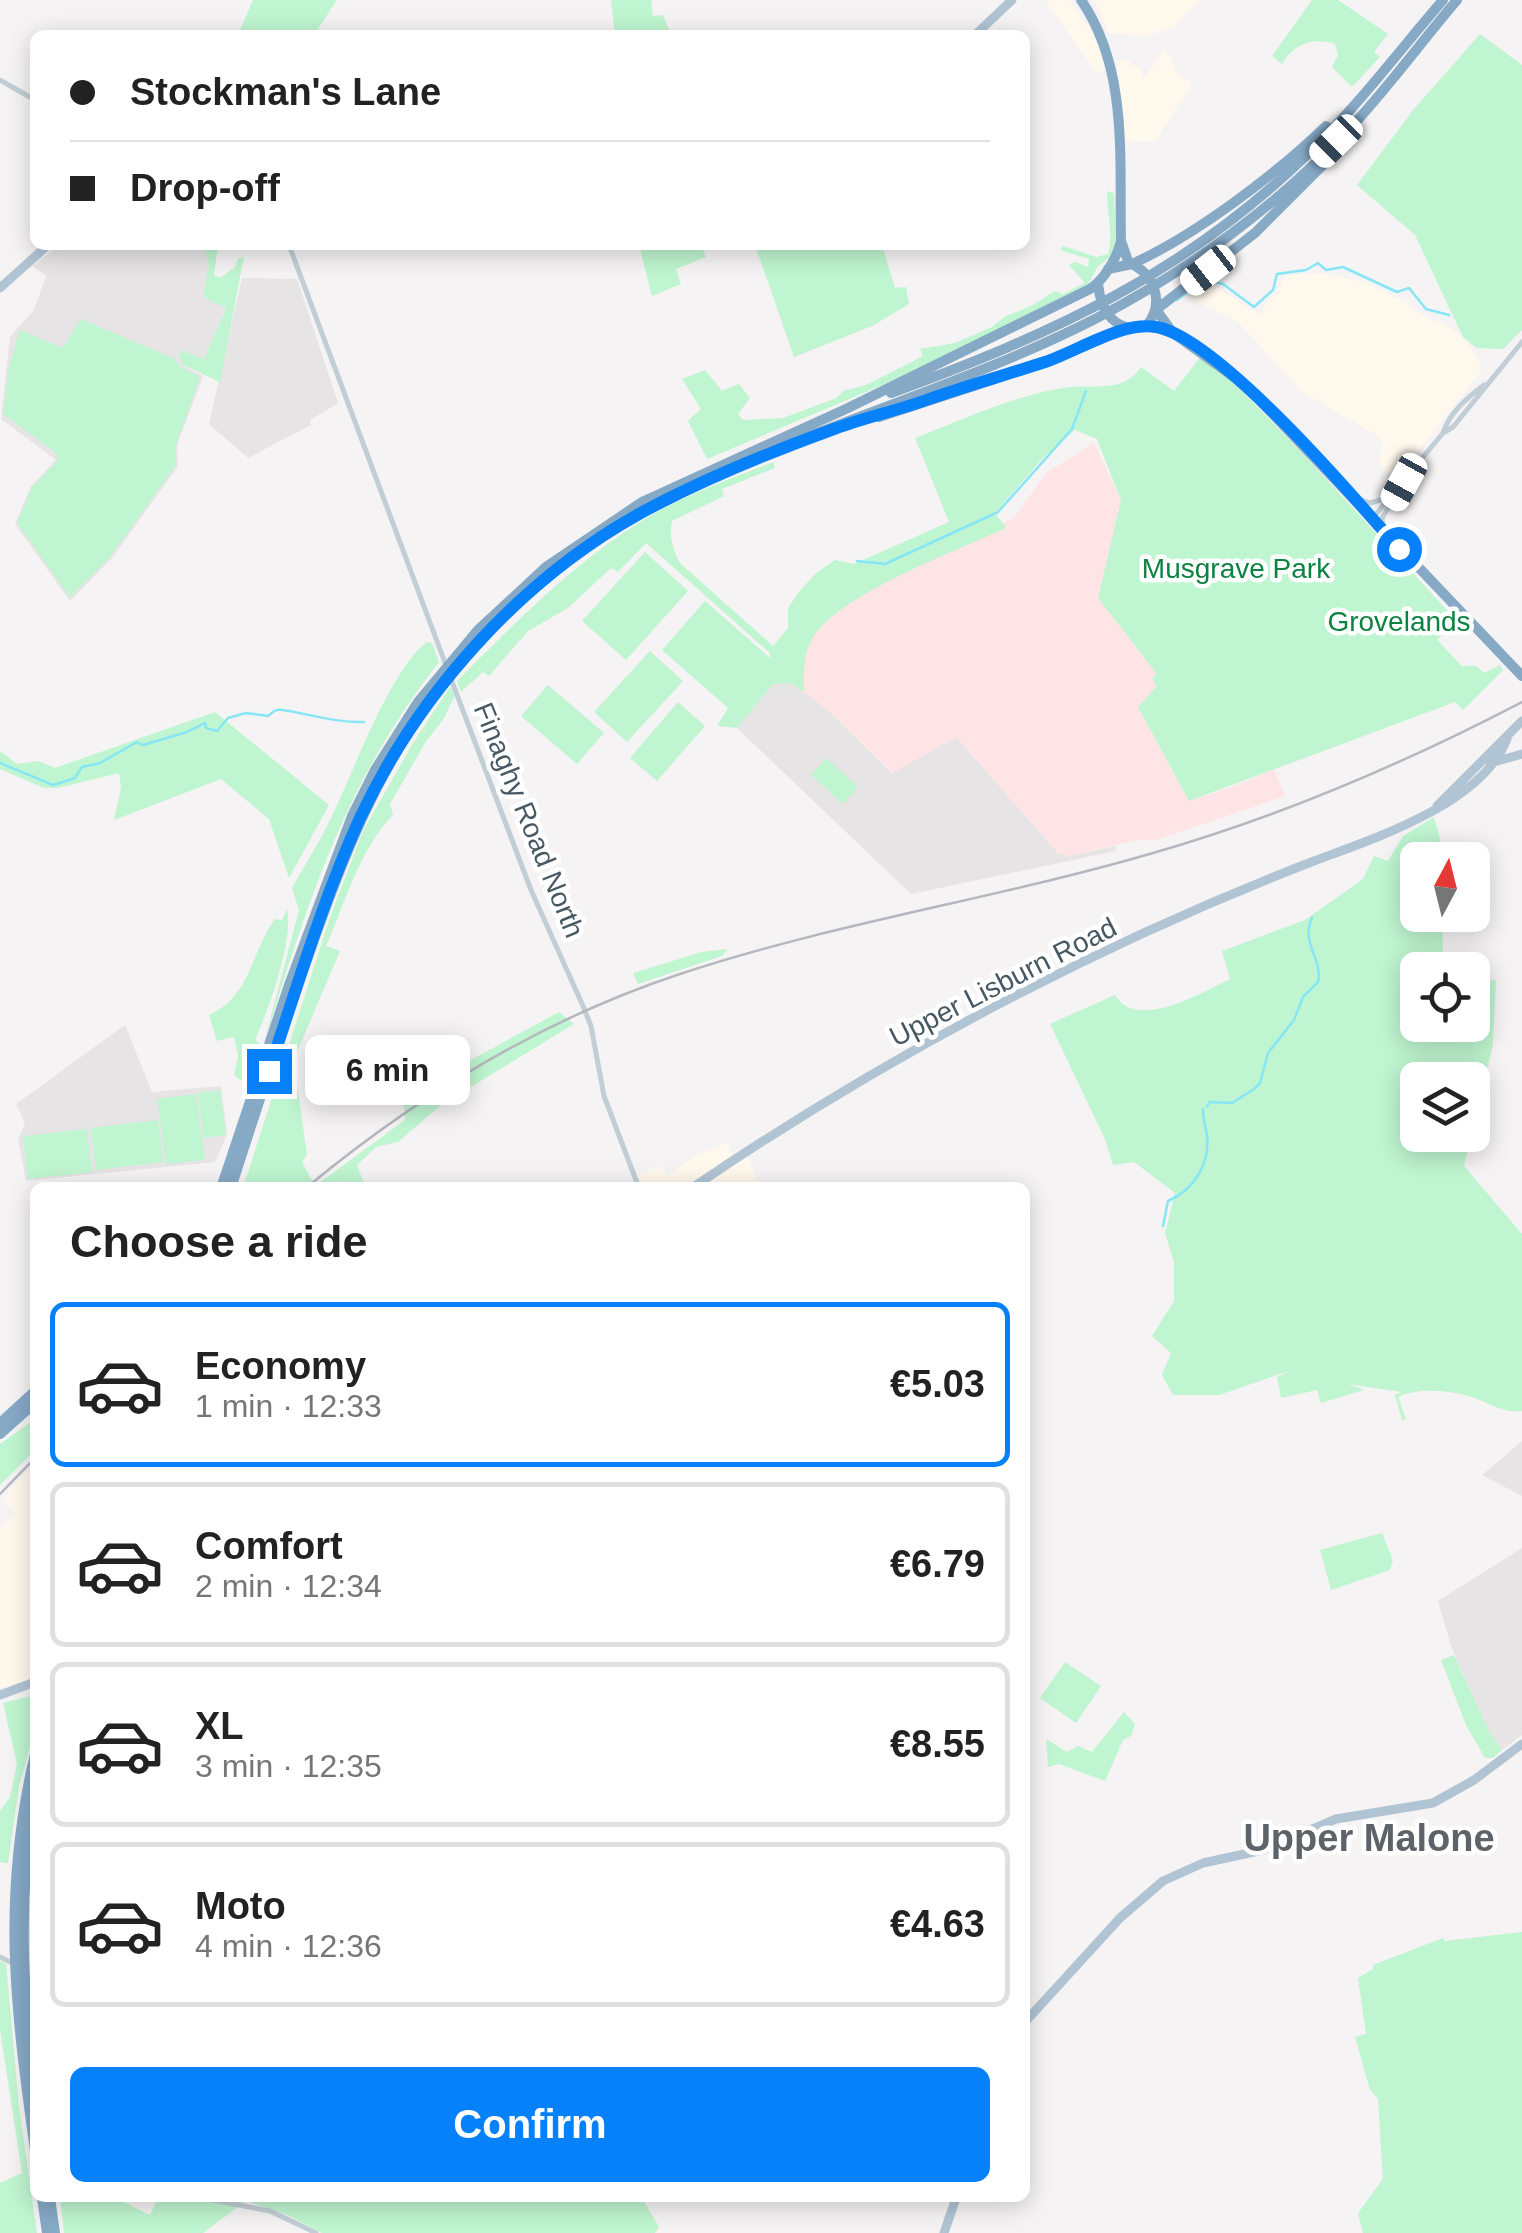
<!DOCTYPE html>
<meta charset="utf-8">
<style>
body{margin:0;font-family:Helvetica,sans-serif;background:#f2f2f2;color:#222;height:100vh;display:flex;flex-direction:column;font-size:38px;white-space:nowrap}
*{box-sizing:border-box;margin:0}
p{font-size:32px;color:#767676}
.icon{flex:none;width:55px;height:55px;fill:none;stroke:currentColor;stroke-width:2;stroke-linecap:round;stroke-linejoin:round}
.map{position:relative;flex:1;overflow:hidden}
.details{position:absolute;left:30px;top:1182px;width:1000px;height:1020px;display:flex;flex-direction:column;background:#fff;border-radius:15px;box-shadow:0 5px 25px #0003}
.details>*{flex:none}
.hud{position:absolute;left:30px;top:30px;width:1000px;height:220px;border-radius:15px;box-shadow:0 5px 25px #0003;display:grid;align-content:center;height:220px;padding:0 40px;background:#fff}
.needle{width:65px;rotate:7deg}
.fabs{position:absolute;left:1400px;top:842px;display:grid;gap:20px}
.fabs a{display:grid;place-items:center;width:90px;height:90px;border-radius:15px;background:#fff;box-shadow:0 5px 25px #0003;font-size:50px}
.end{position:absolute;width:45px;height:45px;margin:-22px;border:12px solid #0781fa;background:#fff;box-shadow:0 0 0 5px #fff}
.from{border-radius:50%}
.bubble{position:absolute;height:70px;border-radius:15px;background:#fff;box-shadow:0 5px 25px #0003;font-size:32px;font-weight:700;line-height:70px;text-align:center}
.car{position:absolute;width:30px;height:60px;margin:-30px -15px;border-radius:12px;box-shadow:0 0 8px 2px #0007;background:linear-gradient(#fff 24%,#345 0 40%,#fff 0 76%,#345 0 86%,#fff 0)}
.hud b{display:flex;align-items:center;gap:35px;height:95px;font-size:38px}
.hud b+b{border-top:2px solid #e0e0e0}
.hud i{width:25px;height:25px;background:#222}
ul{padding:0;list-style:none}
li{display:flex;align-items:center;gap:30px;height:165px;margin:0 20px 15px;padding:0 20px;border:5px solid #e0e0e0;border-radius:15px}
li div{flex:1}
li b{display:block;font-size:38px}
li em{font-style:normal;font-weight:700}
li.selected{border-color:#0781fa}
li>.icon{width:90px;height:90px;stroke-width:1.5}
h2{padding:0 40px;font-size:45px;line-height:120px}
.action{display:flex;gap:20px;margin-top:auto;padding:20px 40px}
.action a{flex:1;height:115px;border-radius:15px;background:#0781fa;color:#fff;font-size:40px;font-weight:700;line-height:115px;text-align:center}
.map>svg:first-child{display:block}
.commercial{fill:#fef8ed}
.education{fill:#e6e4e5}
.medical{fill:#fee4e4}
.green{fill:#bff5d0}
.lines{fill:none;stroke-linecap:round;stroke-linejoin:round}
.stream{stroke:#87e6f6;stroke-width:2.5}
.minor{stroke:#c2ced5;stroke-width:5}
.major{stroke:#b0c4d4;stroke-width:9}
.highway{stroke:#86a9c6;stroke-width:10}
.rail{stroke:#b4b8be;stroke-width:2.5}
.route{stroke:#0781fa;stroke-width:12}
.labels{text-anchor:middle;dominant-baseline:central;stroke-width:9;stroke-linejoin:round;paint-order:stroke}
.park-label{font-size:28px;fill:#0d8341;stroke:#fff}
.street-label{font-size:28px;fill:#485863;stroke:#fff}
.district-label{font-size:38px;font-weight:bold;fill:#5e6369;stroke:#fff}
</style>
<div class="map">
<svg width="1522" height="2233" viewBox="0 0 1522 2233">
<rect width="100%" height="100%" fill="#f5f3f3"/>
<path class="commercial" d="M1045,0H1069L1094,35L1106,68L1098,74L1093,68Z
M1094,0H1199L1174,26L1147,37L1109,33Z
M1165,48L1178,74L1192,84L1155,142L1125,141L1116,60H1130L1131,67L1139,66L1143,80Z
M1322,273L1364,282L1407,302L1412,309L1462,335L1479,362L1482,370L1399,475L1394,477L1380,466L1379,458L1383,444L1376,435L1302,392L1238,322L1190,298L1205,284L1218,288L1260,315L1270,298L1277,294L1285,276Z
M727,1142L736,1163L748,1156L759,1185L642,1187L638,1176L659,1165L667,1176L696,1156Z
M35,1463V1678L0,1688V1529L15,1514L4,1502L8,1491Z"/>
<path class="education" d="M68,245H206L210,266L203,297L226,307L204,359L181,350L179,357L184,366L203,376L177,445L178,466L112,558L70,601L15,524L31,486L56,460L1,419L10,337L34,310L46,276L32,266L58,246L65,248Z
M242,278L297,279L338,403L310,420L311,425L248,458L209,424Z
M791,683L827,709L892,773L956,737L1058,853L1070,856L1115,846L1116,851L911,894L737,728L773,684Z
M125,1025L152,1092L221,1086L227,1135L215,1162L26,1181L18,1139L25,1123L16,1104Z
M1522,1441V1496L1482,1475Z
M1522,1548V1735L1502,1750L1489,1731L1452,1649L1438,1601Z"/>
<path class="medical" d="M1094,443L1121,500L1098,598L1157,674V686L1138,708L1189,801L1236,786L1274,769L1285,796L1156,840H1137L1070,856L1058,853L956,737L893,773L827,709L791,683L810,614L1014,518L1046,473Z"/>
<path class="green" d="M253,0H337L314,35H238Z
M611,0H651L653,16L663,15L671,35H615Z
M1312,0H1338L1388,34L1374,52L1380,57L1352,87L1332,67L1338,55L1335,44C1313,37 1293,44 1282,64L1272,56Z
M1480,34L1522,65V330L1503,349L1477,348L1463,337L1415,235L1357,185L1414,109Z
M1107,191L1114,193L1116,244L1112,256L1098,266L1087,286L911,373L707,459L688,421L701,409L682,379L705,370L722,391L739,384L750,398L738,414L743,420L783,418L837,398L843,391L866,385L923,356L920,349L955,343L992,327L1004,317L1031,306L1055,291L1063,294L1085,283L1069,265L1075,262L1088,267L1089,259L1060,250L1063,246L1096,257L1108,254C1114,238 1107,210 1107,191Z
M203,245H218L214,275L220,278L235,267L238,259L244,257L220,382L183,365L179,356L181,350L204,359L226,308L203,297L209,264Z
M642,245H701L706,257L676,269L681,284L652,296L641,253Z
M755,245H882L895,288L906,287L909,304L872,326L794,357Z
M81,319L175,359L181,367L200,377L176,445V465L110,557L70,597L17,523L32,487L58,460L56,453L3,414L9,366L20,330L63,348Z
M1202,355L1238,387L1304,455L1456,620L1437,640L1462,666H1476L1484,673L1500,665L1503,670L1463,710L1455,702L1189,801L1138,707L1157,686L1152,679L1157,674L1098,598L1121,500L1097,439L1075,430L1041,460L995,513L1006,528C958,550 837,595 812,639C803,655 804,673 804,692L791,683L773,684L737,728L717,726L728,708L662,650L705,601L770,658V653L646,543L618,572L611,568L568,608L528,631L489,676L483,672L461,692L457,681C516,622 573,563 645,519C685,495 730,479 773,462L775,468L722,489L724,496L672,521C669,537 672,548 680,563L773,646L788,628V608L799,592L815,574L835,560L854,564L949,522L915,438C963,420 1012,396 1063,388C1090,383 1123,395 1141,367L1174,391Z
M645,552L688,591L626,660L582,621Z
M427,642L432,643L439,662C344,783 308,902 263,1046L299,910L292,888C305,865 319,843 330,820C353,774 389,671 427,642Z
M650,651L683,681L627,742L594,712Z
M548,685L604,733L577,764L521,716Z
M450,687L455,695L444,718L425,743L390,804L393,815C361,847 344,904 326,946L340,951L297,1052V1084L307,1155L302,1162L315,1186L405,1120L403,1097L559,1012L574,1024L441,1105L398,1142L376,1147L357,1165L365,1186L346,1187L341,1181L333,1187L243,1188L330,917L363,831L413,743Z
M678,702L705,726L657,781L630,758Z
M215,712L329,805L289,878L269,819L221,779L114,820L121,787L119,773L58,788H44L0,769V751L17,764L38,761L55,768Z
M826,758L858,787L843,804L811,775Z
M1434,817L1446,860H1418V915H1442L1443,954L1465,970H1418V1025H1472L1473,981L1496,980L1493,1044L1473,1131L1472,1080H1418V1135H1471L1464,1166L1522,1234V1411C1503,1414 1486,1401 1469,1396C1446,1390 1418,1388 1398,1397L1406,1419L1402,1420L1395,1395L1402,1392L1348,1384L1364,1390L1321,1403L1317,1390L1281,1398L1277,1377L1289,1371L1219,1395H1173L1162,1375L1171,1353L1152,1336L1174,1301V1262L1165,1233L1175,1193L1134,1162L1113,1165L1105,1139L1050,1024L1115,995C1136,1032 1203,992 1230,979L1222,951L1305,920L1363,879L1374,856L1388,861L1403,836Z
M287,909C294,939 268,1012 255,1040L259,1043L245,1084L234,1075L238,1056L234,1037L217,1041L209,1015C251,996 250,954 275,919L282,920Z
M727,949L722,956L638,984L633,973L702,952Z
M220,1090L226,1135L204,1138L198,1093Z
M196,1094L205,1160L166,1164L157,1099Z
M158,1120L163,1162L96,1170L91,1128Z
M87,1129L92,1172L28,1179L23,1136Z
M35,1419V1450L0,1485V1444Z
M1382,1533L1393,1560L1390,1570L1331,1590L1320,1550Z
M1454,1655L1489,1731L1502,1750L1493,1758H1485L1466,1725L1441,1660Z
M1065,1662L1101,1686L1076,1723L1040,1698Z
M35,1695V1729L19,1786L8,1863L0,1862V1811L10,1797L17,1764L3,1703Z
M1124,1712L1135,1724L1131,1736L1123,1740L1105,1781L1059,1764L1048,1767L1046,1739L1067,1752L1078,1746L1092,1752Z
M1522,1932V2233H1363L1358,2213L1383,2179L1378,2099L1370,2090L1355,2037L1366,2034L1358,1978L1373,1969V1965L1443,1938L1445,1941Z
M0,1961L6,1964L19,2107L37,2233H0V2183L22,2173L0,2030Z
M60,2198H116L150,2215L158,2198H642L659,2227L655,2233H322L285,2214L246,2201L203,2233H64Z"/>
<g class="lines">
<path class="stream" d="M1177,300L1203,280L1223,284L1254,307L1273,290L1277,274L1306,270L1318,263L1326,270L1343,267L1397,292L1409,288L1426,309L1449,315
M857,561L885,564L998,512L1072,429L1086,391
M0,763L53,785L75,778L82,767L100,763L137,742L143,745L187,732L205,723L206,728L217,731L228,718L246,713L268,716C273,712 275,709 283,710C309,714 337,723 364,722
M1207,1106L1210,1102L1232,1103L1254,1089L1260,1083L1268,1053L1294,1020L1303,997L1318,982C1323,958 1300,943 1312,918
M1163,1226L1168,1201C1195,1189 1210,1164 1207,1134C1205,1125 1203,1119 1203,1109"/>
<path class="minor" d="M0,80L35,100
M289,245L447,668
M1443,433L1453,427L1522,342
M1356,498L1370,503L1384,499
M1372,519L1443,433C1450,412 1467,398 1484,385
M1383,527L1382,518L1397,493
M451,679L531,890L583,1006L591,1026L604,1096L639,1188
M0,1957L14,1964
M202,2198L270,2211L316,2233"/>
<path class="major" d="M975,35L1012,0
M0,288L48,245
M1490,763L1522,754
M1437,806L1522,721
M692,1188C883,1058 1098,944 1314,861C1375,838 1482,804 1507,739
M0,1695L35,1682
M1025,2022L1120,1918L1163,1881L1203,1863L1263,1850L1336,1819L1433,1803L1474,1780L1522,1744
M944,2233L956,2198"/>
<path class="highway" d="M1081,0C1129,70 1119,160 1121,241L1129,264
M1132,264C1196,235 1275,175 1326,126
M1108,269L1132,264C1157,277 1164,306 1146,326
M1098,284C1101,313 1117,335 1148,326
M1157,309L1255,233L1342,146L1347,135
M1157,311L1173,333L1245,385L1522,676
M891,393C1052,334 1183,275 1308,154C1357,107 1399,51 1443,0
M879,417L1047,362L1125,329
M221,1188L289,985L352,816L375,770L418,702L478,630L546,567L642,502L848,408L1090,289C1104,280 1117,258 1121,241
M231,1188C256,1111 281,1033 308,957C341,862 376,771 438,691C493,621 561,557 640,514C784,433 948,394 1095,319C1190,270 1281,203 1353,125C1390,85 1422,41 1457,0
M0,1423L35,1391
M0,1434L35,1403
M35,1754C1,1896 15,2008 35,2150
M35,1794C18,1897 22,1987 35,2089
M42,2198L47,2233
M50,2198L55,2233"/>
<path class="rail" d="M306,1188C416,1097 542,1020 677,975C833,923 996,899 1153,853C1282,816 1403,764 1522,702
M0,1494L35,1458"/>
</g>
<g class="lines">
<path class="route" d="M269,1071C297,987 323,899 360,818C418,694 519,581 639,514C701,480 768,453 834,429C866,417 900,410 932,398C970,385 1008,374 1045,362C1078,351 1122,321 1156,327C1217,337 1355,498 1399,549"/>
</g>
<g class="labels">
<g class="park-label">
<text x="1236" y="568">Musgrave Park</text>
<text x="1399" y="621">Grovelands</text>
</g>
<g class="street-label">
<text transform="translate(529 820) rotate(68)">Finaghy Road North</text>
<text transform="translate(1003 982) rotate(-27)">Upper Lisburn Road</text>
</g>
<g class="district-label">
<text x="1369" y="1838">Upper Malone</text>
</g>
</g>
</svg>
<div class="fabs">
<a><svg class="needle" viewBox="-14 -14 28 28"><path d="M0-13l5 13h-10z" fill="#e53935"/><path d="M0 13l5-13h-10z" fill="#767676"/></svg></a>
<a><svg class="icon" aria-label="locate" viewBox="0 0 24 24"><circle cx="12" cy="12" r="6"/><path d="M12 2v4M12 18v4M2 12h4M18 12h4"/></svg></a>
<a><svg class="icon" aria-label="layers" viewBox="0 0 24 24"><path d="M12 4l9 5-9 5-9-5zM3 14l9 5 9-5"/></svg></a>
</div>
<i class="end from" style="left:1399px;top:549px"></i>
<i class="end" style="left:269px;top:1071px"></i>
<div class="bubble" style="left:305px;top:1035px;width:165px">6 min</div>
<i class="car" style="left:1336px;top:141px;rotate:225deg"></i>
<i class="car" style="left:1208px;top:270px;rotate:232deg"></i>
<i class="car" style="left:1404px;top:482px;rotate:209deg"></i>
<div class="hud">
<b><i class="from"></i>Stockman's Lane</b>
<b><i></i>Drop-off</b>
</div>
<section class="details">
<h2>Choose a ride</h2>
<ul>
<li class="selected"><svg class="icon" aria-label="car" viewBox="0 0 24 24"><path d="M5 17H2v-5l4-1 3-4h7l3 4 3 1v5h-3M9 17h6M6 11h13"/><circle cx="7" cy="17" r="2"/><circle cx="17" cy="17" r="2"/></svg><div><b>Economy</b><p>1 min · 12:33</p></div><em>€5.03</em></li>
<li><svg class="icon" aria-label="car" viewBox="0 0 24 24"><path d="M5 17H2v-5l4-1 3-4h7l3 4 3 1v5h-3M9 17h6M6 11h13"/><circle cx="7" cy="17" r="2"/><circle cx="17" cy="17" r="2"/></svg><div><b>Comfort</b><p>2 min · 12:34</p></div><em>€6.79</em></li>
<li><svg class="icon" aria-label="car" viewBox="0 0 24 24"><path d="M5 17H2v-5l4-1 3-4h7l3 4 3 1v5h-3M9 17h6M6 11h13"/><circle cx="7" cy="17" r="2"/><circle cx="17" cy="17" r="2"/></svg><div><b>XL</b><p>3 min · 12:35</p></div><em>€8.55</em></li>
<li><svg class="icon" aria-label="car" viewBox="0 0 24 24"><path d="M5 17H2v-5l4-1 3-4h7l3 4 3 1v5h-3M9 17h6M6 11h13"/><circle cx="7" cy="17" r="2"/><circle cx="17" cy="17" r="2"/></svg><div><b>Moto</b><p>4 min · 12:36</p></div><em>€4.63</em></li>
</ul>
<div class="action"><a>Confirm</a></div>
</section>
</div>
